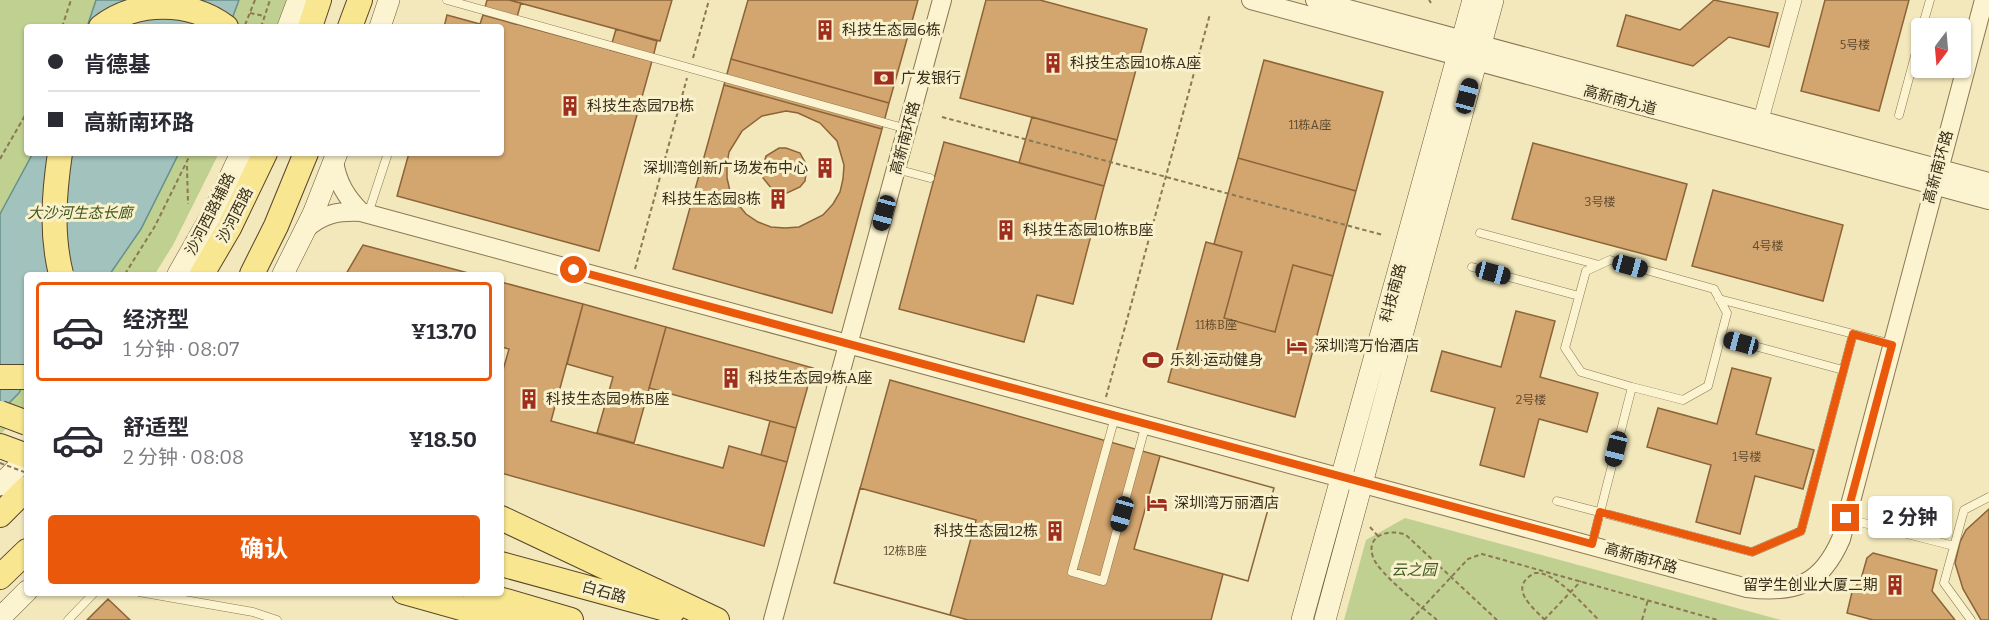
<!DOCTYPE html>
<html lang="zh">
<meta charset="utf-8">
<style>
body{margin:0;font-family:Bitter,"Noto Sans SC",serif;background:#f7f7f7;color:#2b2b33;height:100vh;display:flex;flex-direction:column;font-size:22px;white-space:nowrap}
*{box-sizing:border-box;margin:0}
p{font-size:20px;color:#7c7c81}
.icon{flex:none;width:33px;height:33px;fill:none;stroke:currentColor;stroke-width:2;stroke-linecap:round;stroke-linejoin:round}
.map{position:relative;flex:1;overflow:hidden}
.sheet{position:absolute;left:24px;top:272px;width:480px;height:324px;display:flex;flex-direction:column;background:#fff;border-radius:6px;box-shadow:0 2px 4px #0004}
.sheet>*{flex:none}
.banner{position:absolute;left:24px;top:24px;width:480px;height:132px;border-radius:6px;box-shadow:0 2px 4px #0004;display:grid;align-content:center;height:132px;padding:0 24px;background:#fff}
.needle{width:39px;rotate:196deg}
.controls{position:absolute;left:1911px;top:18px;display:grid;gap:12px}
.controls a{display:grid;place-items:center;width:60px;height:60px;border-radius:6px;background:#fff;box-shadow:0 2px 4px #0004;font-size:30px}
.end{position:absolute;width:27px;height:27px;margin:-14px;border:8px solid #ea580c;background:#fff;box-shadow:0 0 0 3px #fff}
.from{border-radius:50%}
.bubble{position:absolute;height:42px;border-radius:6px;background:#fff;box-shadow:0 2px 4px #0004;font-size:20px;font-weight:700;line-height:42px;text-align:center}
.car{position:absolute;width:18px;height:36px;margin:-18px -9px;border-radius:8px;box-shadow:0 0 4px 2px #0007;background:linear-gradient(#222 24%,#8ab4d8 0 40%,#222 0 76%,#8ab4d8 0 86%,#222 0)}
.banner b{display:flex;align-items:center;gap:21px;height:57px;font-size:22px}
.banner b+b{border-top:2px solid #e1e1e2}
.banner i{width:15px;height:15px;background:#2b2b33}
ul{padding:10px 0 0;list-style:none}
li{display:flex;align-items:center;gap:18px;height:99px;margin:0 12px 9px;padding:0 12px;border:3px solid transparent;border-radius:6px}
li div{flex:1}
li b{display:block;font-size:22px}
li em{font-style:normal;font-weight:700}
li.selected{border-color:#ea580c}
li>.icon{width:54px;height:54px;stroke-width:1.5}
.primary-button{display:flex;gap:12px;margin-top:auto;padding:12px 24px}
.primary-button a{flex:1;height:69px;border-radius:6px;background:#ea580c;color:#fff;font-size:24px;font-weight:700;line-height:69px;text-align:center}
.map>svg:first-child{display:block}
.green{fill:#c0d090}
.water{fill:#a1c2bd;stroke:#67908b;stroke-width:1.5}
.building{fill:#d3a56f;stroke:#8c6438;stroke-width:1.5;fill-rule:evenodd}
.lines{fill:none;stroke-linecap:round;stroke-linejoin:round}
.service-casing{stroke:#8b7854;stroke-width:9}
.minor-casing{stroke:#8b7854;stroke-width:16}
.tertiary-casing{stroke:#8b7854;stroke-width:20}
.secondary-casing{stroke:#6c5938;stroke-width:22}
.primary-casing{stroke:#584529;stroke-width:26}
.path{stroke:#8b7854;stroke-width:2;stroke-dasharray:4.5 3;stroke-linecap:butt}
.service{stroke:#fcf4d0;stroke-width:8}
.minor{stroke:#fcf4d0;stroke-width:15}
.tertiary{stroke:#fcf4d0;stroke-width:18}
.secondary{stroke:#fcf4d0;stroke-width:21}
.primary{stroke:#f9e690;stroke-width:24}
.primary-bridge-casing{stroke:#584529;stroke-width:26;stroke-linecap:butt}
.path-bridge{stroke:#8b7854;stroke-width:2;stroke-dasharray:4.5 3;stroke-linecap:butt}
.primary-bridge{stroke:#f9e690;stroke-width:24}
.route{stroke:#ea580c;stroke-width:8}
.labels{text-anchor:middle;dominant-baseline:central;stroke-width:6;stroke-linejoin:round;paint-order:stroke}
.number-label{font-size:12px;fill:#5f4b2f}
.poi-label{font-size:15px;fill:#382d1a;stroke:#f8f1cc;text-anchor:start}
.street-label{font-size:15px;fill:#382d1a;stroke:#f8f1cc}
.park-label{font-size:15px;font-style:italic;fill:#42571f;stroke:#f8f1cc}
</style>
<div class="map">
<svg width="1989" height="620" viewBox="0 0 1989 620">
<rect width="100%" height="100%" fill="#f2e8bc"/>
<path class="green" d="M0,0H287L277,27H27V153H219L173,245L155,274H27V406L0,435Z
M1405,518L1781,620H1344L1366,540Z"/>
<path class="water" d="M96,0H239L229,27H87Z
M33,153H179L141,229L110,274H27V376L19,393L0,412V214Z"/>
<path class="building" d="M487,0H509L521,3L515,24L483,15Z
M509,0H672L660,41Z
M748,0H918L889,103L731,59Z
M986,0H1040L1147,29L1117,140L960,98Z
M1714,0L1778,13L1769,47L1729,37L1693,66L1617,46L1626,15L1680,30Z
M1825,0H1909L1879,111L1801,91Z
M447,15L480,24L483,15L652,61L599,251L397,196L409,153H501V27H444Z
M616,29L657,41L652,61L610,50Z
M731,59L889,103L882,129L724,85Z
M1264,60L1383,92L1356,191L1238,158Z
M724,85L882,129L832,313L673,269Z
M786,111L798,113L820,123L837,141L844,165L843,179L840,192L833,204L823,215L799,227L785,228L771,227L758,222L746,214L737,203L730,191L727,178V164L729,152L742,131L762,116ZM779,148H786L800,153L807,166L805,181L800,187L787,193L772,189L763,178L762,170L766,156Z
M1032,117L1117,140L1104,186L1019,163Z
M944,142L1104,186L1073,304L1037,295L1024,342L899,309Z
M1533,143L1687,184L1666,260L1512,219Z
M1238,158L1356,191L1333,276L1293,265L1275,332L1224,318L1242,252L1214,244Z
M1713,190L1843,225L1823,301L1692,266Z
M1206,242L1242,252L1224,318L1275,332L1293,265L1333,276L1295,417L1168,382Z
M363,245L472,274H346Z
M501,282L583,304L551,421L723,468L729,446L787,462L764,546L501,473V377L509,349L501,347Z
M583,304L666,327L634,443L597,433L613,377L567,364Z
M1516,311L1555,321L1540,377L1598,393L1587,432L1539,419L1524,477L1480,465L1495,408L1431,391L1442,351L1501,367Z
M666,327L813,368L796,428L649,388Z
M1732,368L1771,378L1756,434L1814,450L1803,489L1755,476L1740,534L1696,522L1711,465L1647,447L1658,408L1717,424Z
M890,380L1274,488L1248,581L1223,574L1211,620H968L834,583Z
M770,421L796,428L787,462L761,455Z
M1160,456L1274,488L1248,581L1134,549Z
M860,488L976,520L950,615L834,583Z
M1989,509V620H1981L1963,589L1955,563L1960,542L1966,530Z
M1873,553L1937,570L1932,591L1955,620H1873L1847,613L1852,592L1861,579L1867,558Z
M108,599L130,620H87Z"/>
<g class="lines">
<g class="service-casing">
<path id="service" d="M447,0L907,129
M1922,28L1930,0
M1899,115L1922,30
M896,169L930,178
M368,214L388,153
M1480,233L1599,265
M1472,267L1579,296
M1719,299L1892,344
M1721,337L1843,370
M1115,417L1072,572L1103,581L1146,424
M1557,501L1752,552L1801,531L1853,334
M1848,519L1954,546
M1592,544L1632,387L1683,400L1708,386L1727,313L1714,289L1610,260L1586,271L1565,348L1581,372L1632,387
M139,592L253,612L277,620
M68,620L95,592
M1971,620L1944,583L1964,510L1989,497"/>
</g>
<g class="minor-casing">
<path id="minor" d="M1758,130L1794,0"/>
</g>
<g class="tertiary-casing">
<path id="tertiary" d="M1251,0L1989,200
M1315,0L1989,182
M334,161C337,182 346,197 361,212
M305,230C321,214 338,211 361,212L1747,588C1795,594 1821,585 1841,539L1984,0
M773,620L942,0"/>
</g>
<g class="secondary-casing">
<path id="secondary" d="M288,27L298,0
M380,27L389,0
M178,274L215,209L241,153
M283,274L313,214L337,153
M0,485L27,458
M0,618L27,591
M1302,620L1473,0
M1325,620L1493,0"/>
</g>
<g class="primary-casing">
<path id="primary" d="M101,27C136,0 190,0 226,27
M310,27L319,0
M350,27L360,0
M202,274L229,228L265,153
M252,274L276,226L306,153
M0,377H27
M0,446L27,456
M0,515L27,488
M501,518L717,620
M501,564L673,611
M0,577L27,551
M404,592L479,613L525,620
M475,592L571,620"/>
</g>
<path class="path" d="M1429,0L1431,3
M250,13L264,16
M245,25L255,0
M62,27L71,0
M261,27L270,0
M693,58L709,0
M942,117L1383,235
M0,159L27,112
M187,166L188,204
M635,269L687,78
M125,274L155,226L191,153
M1106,397L1210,14
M1370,527L1378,536
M1411,620L1468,559L1482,554L1718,620
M1437,620C1422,607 1378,573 1373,557C1365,535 1390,528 1406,535L1497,620
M1544,620L1581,581
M1545,620C1532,607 1507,587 1535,573C1555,571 1584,606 1599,620
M1642,620L1648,600"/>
<use href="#service" class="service"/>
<use href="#minor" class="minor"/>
<use href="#tertiary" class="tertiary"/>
<use href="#secondary" class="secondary"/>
<use href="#primary" class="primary"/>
<g class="primary-bridge-casing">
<path id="primary-bridge" d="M60,153C54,194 51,234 61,274
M0,413L27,423"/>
</g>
<path class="path-bridge" d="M0,463L27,473"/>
<use href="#primary-bridge" class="primary-bridge"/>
</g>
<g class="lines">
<path class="route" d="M574,270L1592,544L1600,512L1752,552L1801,531L1853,334L1892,345L1846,518"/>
</g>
<defs>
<g id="building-bare" transform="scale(1.62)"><path d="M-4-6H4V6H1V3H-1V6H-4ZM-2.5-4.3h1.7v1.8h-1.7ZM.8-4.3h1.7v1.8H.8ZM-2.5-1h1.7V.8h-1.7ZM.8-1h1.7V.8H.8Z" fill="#9f2e1f" stroke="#f8f1cc" stroke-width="2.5" paint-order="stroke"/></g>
<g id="bank-bare" transform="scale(1.62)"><path d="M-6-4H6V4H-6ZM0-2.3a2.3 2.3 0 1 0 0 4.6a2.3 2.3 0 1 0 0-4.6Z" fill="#9f2e1f" stroke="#f8f1cc" stroke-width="2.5" paint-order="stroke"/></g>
<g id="hotel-bare" transform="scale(1.62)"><path d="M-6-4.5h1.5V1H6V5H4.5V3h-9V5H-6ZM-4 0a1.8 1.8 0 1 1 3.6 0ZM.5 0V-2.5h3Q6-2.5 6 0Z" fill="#9f2e1f" stroke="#f8f1cc" stroke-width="2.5" paint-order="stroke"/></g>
<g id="stadium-bare" transform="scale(1.62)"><path d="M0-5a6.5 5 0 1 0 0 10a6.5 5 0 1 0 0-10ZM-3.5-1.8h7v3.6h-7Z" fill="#9f2e1f" stroke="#f8f1cc" stroke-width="2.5" paint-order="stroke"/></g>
</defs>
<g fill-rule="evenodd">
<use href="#building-bare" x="825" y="30"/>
<use href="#building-bare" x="1053" y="63"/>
<use href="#bank-bare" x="884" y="78"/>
<use href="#building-bare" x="570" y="106"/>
<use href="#building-bare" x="825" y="168"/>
<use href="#building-bare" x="778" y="199"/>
<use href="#building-bare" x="1006" y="230"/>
<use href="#hotel-bare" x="1297" y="346"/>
<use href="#stadium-bare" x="1153" y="360"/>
<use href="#building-bare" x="731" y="378"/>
<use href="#building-bare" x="529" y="399"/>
<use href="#hotel-bare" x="1157" y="503"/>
<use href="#building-bare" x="1055" y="531"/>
<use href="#building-bare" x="1895" y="585"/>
</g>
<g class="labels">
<g class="number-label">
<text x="1855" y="45">5号楼</text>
<text x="1310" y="125">11栋A座</text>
<text x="1600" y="202">3号楼</text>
<text x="1768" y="246">4号楼</text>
<text x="1216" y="325">11栋B座</text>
<text x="1531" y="400">2号楼</text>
<text x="1747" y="457">1号楼</text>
<text x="905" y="551">12栋B座</text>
</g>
<g class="poi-label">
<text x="842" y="30">科技生态园6栋</text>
<text x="1070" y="63">科技生态园10栋A座</text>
<text x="901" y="78">广发银行</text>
<text x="587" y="106">科技生态园7B栋</text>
<text x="808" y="168" text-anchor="end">深圳湾创新广场发布中心</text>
<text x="761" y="199" text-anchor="end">科技生态园8栋</text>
<text x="1023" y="230">科技生态园10栋B座</text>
<text x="1314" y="346">深圳湾万怡酒店</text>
<text x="1170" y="360">乐刻·运动健身</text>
<text x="748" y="378">科技生态园9栋A座</text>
<text x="546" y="399">科技生态园9栋B座</text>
<text x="1174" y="503">深圳湾万丽酒店</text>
<text x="1038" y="531" text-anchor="end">科技生态园12栋</text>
<text x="1878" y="585" text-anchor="end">留学生创业大厦二期</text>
</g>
<g class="street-label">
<text transform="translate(1620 100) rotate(15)">高新南九道</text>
<text transform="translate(905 138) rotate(-75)">高新南环路</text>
<text transform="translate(1938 167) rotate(-75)">高新南环路</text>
<text transform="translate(210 214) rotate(-63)">沙河西路辅路</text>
<text transform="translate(235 215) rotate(-63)">沙河西路</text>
<text transform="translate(1393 293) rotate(-75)">科技南路</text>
<text transform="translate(1641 558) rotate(16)">高新南环路</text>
<text transform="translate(604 592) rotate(15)">白石路</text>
</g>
<g class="park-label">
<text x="80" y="213">大沙河生态长廊</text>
<text x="1414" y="570">云之园</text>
</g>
</g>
</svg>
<div class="controls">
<a><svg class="needle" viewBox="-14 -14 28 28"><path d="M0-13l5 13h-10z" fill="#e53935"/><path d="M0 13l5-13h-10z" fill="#7c7c81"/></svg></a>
</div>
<i class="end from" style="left:574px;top:270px"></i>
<i class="end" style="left:1846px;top:518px"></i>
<div class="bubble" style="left:1868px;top:496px;width:84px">2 分钟</div>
<i class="car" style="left:1467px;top:96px;rotate:15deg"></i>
<i class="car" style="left:884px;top:213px;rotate:195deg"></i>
<i class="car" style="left:1630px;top:266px;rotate:105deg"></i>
<i class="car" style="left:1493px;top:273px;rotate:105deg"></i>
<i class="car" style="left:1741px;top:343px;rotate:285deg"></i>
<i class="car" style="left:1616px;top:449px;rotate:194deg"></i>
<i class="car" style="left:1122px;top:514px;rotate:196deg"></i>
<div class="banner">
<b><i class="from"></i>肯德基</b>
<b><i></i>高新南环路</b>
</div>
<section class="sheet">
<ul>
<li class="selected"><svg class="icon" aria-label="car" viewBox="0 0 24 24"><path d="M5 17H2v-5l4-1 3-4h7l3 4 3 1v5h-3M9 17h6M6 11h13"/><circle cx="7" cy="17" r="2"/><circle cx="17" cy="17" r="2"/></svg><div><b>经济型</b><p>1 分钟 · 08:07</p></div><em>¥13.70</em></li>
<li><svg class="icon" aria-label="car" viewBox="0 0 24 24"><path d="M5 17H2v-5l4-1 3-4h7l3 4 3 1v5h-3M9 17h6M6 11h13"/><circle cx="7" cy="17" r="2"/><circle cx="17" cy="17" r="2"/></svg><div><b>舒适型</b><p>2 分钟 · 08:08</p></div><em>¥18.50</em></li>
</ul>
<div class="primary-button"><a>确认</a></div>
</section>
</div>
